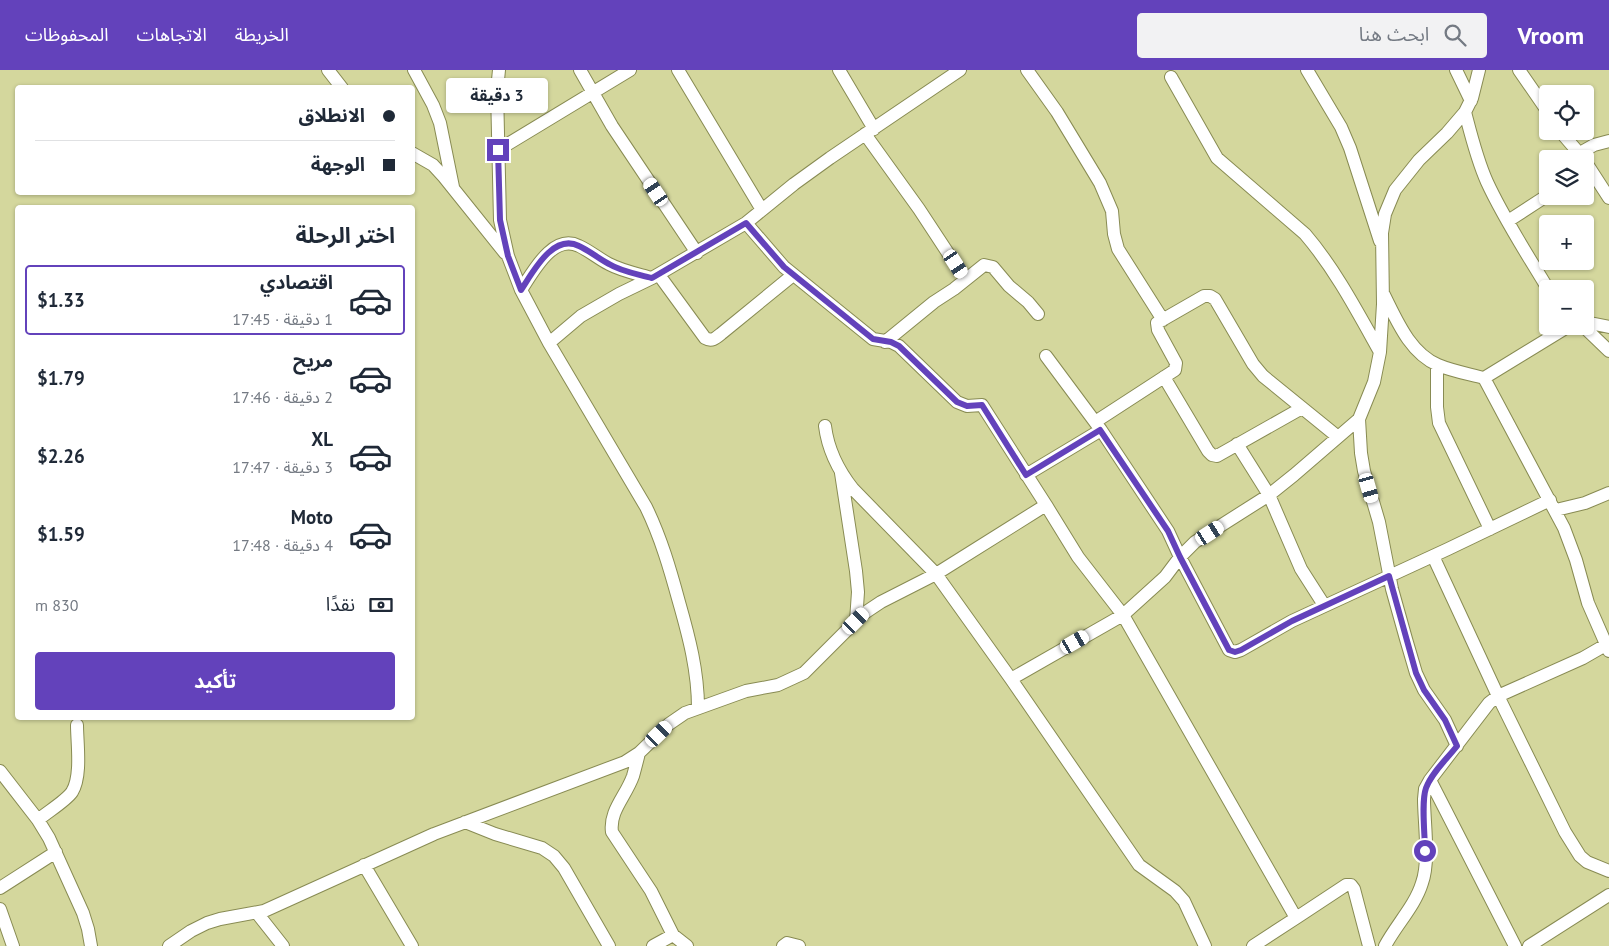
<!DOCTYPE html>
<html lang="ar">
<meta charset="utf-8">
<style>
body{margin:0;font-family:"PT Sans","Noto Sans Arabic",sans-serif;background:#f2f2f3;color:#1f2937;direction:rtl;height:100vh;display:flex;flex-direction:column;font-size:19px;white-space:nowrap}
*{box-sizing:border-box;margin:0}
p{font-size:16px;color:#747a83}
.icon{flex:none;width:28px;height:28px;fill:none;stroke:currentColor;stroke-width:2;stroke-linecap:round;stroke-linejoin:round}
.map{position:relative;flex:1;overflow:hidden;direction:ltr}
.sheet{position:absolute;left:15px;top:135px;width:400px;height:515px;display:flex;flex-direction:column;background:#fff;border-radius:5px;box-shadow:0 1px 4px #0004;direction:rtl}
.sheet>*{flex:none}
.banner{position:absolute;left:15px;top:15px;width:400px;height:110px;border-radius:5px;box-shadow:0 1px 4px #0004;direction:rtl;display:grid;align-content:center;height:110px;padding:0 20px;background:#fff}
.controls{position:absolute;left:1539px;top:15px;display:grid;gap:10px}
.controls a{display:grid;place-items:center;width:55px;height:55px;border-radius:5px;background:#fff;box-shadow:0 1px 4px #0004;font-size:25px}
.end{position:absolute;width:22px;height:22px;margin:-11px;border:6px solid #6342bb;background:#fff;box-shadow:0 0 0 2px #fff}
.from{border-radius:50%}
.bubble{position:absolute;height:35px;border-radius:5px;background:#fff;box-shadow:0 1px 4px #0004;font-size:16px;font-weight:700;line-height:35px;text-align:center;direction:rtl}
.car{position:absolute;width:15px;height:30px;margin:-15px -8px;border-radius:6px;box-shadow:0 0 4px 1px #0007;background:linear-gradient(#fff 24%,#345 0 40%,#fff 0 76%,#345 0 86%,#fff 0)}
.banner b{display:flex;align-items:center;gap:18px;height:48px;font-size:19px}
.banner b+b{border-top:1px solid #e0e1e3}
.banner i{width:12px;height:12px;background:#1f2937}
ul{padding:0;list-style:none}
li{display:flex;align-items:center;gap:15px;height:70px;margin:0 10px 8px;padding:0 10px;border:2px solid transparent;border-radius:5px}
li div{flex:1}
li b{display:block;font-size:19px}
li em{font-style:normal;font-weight:700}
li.current{border-color:#6342bb}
li>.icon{width:45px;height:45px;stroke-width:1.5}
h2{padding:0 20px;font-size:22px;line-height:60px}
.pay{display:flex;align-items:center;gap:12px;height:55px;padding:0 20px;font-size:19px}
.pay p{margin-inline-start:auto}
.cta{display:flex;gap:10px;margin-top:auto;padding:10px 20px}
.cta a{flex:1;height:58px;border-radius:5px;background:#6342bb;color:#fff;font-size:20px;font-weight:700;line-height:58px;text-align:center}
header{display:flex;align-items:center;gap:30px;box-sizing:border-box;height:70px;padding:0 25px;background:#6342bb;color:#fff}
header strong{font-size:24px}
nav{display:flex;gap:28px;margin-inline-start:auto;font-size:18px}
.search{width:350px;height:45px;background:#f2f2f3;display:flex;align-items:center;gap:12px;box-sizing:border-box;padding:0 18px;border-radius:5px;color:#747a83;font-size:19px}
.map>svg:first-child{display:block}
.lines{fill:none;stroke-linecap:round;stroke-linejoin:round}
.minor-casing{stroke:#888b53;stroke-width:14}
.minor{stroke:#fff;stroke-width:12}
.route{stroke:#6342bb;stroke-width:6}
</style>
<header>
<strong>Vroom</strong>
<div class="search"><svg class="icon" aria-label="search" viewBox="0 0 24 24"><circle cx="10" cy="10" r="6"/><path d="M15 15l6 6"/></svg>ابحث هنا</div>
<nav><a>الخريطة</a><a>الاتجاهات</a><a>المحفوظات</a></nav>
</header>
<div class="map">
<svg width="1609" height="876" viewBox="0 0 1609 876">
<rect width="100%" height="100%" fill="#d4d79d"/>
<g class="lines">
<g class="minor-casing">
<path id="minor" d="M328,0L342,18
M414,0L433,35L440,53L453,117
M499,0L497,20L500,150L508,186L521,220L549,273L646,437C661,468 670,499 679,532C689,567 698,601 698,638
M580,0L612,56L697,183
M678,0L762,140
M839,0L874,59
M1027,0L1057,42L1100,113L1112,141L1114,164L1118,179L1163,250
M1307,0L1341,57L1350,78L1380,171
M1456,0L1471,31
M1519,0L1548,42
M1171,7L1217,88L1305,164C1335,199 1357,241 1380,282
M1465,42C1471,65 1477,90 1487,112C1504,149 1527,184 1548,219
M1560,61L1584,89
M865,64L919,139L965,209
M498,80L630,0
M412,83L433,95L444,107L505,183
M1580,83L1594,75L1609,71
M1585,91L1609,128
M1508,151L1548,125
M746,153L784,197L873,269L891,272L899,276L957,332L967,336L982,335L1046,435
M659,205L705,268C712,272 716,268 722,263L793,205
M521,220C533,202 553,163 579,176C590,181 599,189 609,194C622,201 638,204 652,208
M1384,225C1397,251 1410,283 1438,295C1452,301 1469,304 1484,308L1569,256
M1585,252L1609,257
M1583,256L1609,281
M885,272L934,232L954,219L984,195L993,197L1009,216L1028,232L1038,244
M549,273L581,246L619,224L652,208L746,153L794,114L830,88L960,0
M1046,286L1101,360L1168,461L1180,487L1229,580L1235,582L1241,580L1292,551L1448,479L1550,430
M1437,295V337L1439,353L1490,459
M1164,307L1208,381L1212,385L1217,386L1302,338
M1484,308L1564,458L1576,490L1588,533L1609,581
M1359,349L1361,383L1364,401L1379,452L1392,519L1406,569L1416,603L1424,620L1445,650L1457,676
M1095,352L1175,300L1176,293L1158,260L1157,253L1204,226H1210L1215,229L1253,294L1263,306L1338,367
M825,356C828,380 838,400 853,419L936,504L1011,609L1139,795L1175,821L1184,831L1205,876
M1237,374L1269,425L1301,499L1324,535
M841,403L856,501L858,522L856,551
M1026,405L1101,360
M1556,440L1585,433L1609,423
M1433,486L1498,626L1565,762L1580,786L1587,792L1609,801
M639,683C637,691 635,699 633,706C626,726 609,741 612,762L651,821L673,865L687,876
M0,701L38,750L49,768L83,843L88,859L91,876
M1430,710L1515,876
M38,750C47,742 66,731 72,722C82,706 77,673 77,655
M465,752L495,764L542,778L554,786L564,798L609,876
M364,795L412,876
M0,818L56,782
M0,839L13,876
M257,843L283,876
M1296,848L1346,815H1351L1354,819L1369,876
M169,876L191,861L207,853L220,849L264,841L434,764L625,692L639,683L669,654L685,643L746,621L778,615L804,603L863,544L881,532L936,504L1046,435L1078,487L1123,545L1011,609
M653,876L673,865
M783,876L787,873L799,876
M1253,876L1296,848L1123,545L1165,507L1180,487L1195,472L1269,425L1294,405L1359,349L1374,312L1380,282L1383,234L1382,163L1385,144L1395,120L1419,90L1447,63L1465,42L1472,28L1479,0
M1385,876C1396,855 1415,836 1422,813C1430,791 1424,752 1424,729L1425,719L1430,710L1489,633L1498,626L1583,588L1609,573
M1529,876L1609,825"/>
</g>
<use href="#minor" class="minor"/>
</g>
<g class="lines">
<path class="route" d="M498,80L500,150L508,186L521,220C533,202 553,163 579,176C590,181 599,189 609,194C622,202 638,204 652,208L746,153L784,197L873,269L891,272L899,276L957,332L967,336L982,335L1026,405L1100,360L1168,461L1180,487L1229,580L1235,582L1241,580L1292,551L1389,506L1416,603L1424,620L1445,650L1457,676C1447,689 1432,702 1426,718C1421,732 1425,765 1425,781"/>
</g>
</svg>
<div class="controls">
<a><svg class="icon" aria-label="locate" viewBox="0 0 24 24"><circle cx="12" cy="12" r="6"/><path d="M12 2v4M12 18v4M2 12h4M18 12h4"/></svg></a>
<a><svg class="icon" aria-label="layers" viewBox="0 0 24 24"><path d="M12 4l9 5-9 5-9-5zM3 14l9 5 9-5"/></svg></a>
<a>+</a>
<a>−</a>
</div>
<i class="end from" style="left:1425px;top:781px"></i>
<i class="end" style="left:498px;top:80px"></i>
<div class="bubble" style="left:446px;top:8px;width:102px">3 دقيقة</div>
<i class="car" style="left:656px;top:122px;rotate:326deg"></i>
<i class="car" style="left:956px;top:194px;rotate:147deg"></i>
<i class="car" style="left:1369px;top:418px;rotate:164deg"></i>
<i class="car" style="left:1210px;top:463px;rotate:57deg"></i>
<i class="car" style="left:856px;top:551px;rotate:45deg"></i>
<i class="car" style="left:1075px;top:572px;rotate:60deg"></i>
<i class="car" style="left:659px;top:664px;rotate:46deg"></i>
<div class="banner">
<b><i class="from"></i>الانطلاق</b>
<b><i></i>الوجهة</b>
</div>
<section class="sheet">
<h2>اختر الرحلة</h2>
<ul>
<li class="current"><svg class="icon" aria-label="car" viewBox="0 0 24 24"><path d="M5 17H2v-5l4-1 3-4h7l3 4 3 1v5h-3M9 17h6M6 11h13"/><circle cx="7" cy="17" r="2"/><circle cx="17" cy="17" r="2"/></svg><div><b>اقتصادي</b><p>1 دقيقة · 17:45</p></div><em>$1.33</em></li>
<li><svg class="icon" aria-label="car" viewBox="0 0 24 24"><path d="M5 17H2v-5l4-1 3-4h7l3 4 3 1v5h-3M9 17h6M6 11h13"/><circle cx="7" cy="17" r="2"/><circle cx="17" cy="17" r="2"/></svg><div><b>مريح</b><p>2 دقيقة · 17:46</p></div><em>$1.79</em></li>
<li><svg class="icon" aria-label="car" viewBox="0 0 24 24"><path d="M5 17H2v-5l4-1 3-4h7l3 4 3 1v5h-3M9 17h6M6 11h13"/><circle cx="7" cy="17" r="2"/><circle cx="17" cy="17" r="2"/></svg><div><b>XL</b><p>3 دقيقة · 17:47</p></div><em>$2.26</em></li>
<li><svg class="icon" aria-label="car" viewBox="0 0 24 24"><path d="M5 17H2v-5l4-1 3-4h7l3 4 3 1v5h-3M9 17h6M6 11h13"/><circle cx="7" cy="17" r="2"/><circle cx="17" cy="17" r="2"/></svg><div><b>Moto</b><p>4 دقيقة · 17:48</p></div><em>$1.59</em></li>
</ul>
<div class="pay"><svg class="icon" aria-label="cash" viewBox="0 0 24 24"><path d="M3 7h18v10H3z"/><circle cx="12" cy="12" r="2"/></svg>نقدًا<p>830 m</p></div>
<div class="cta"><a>تأكيد</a></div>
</section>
</div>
